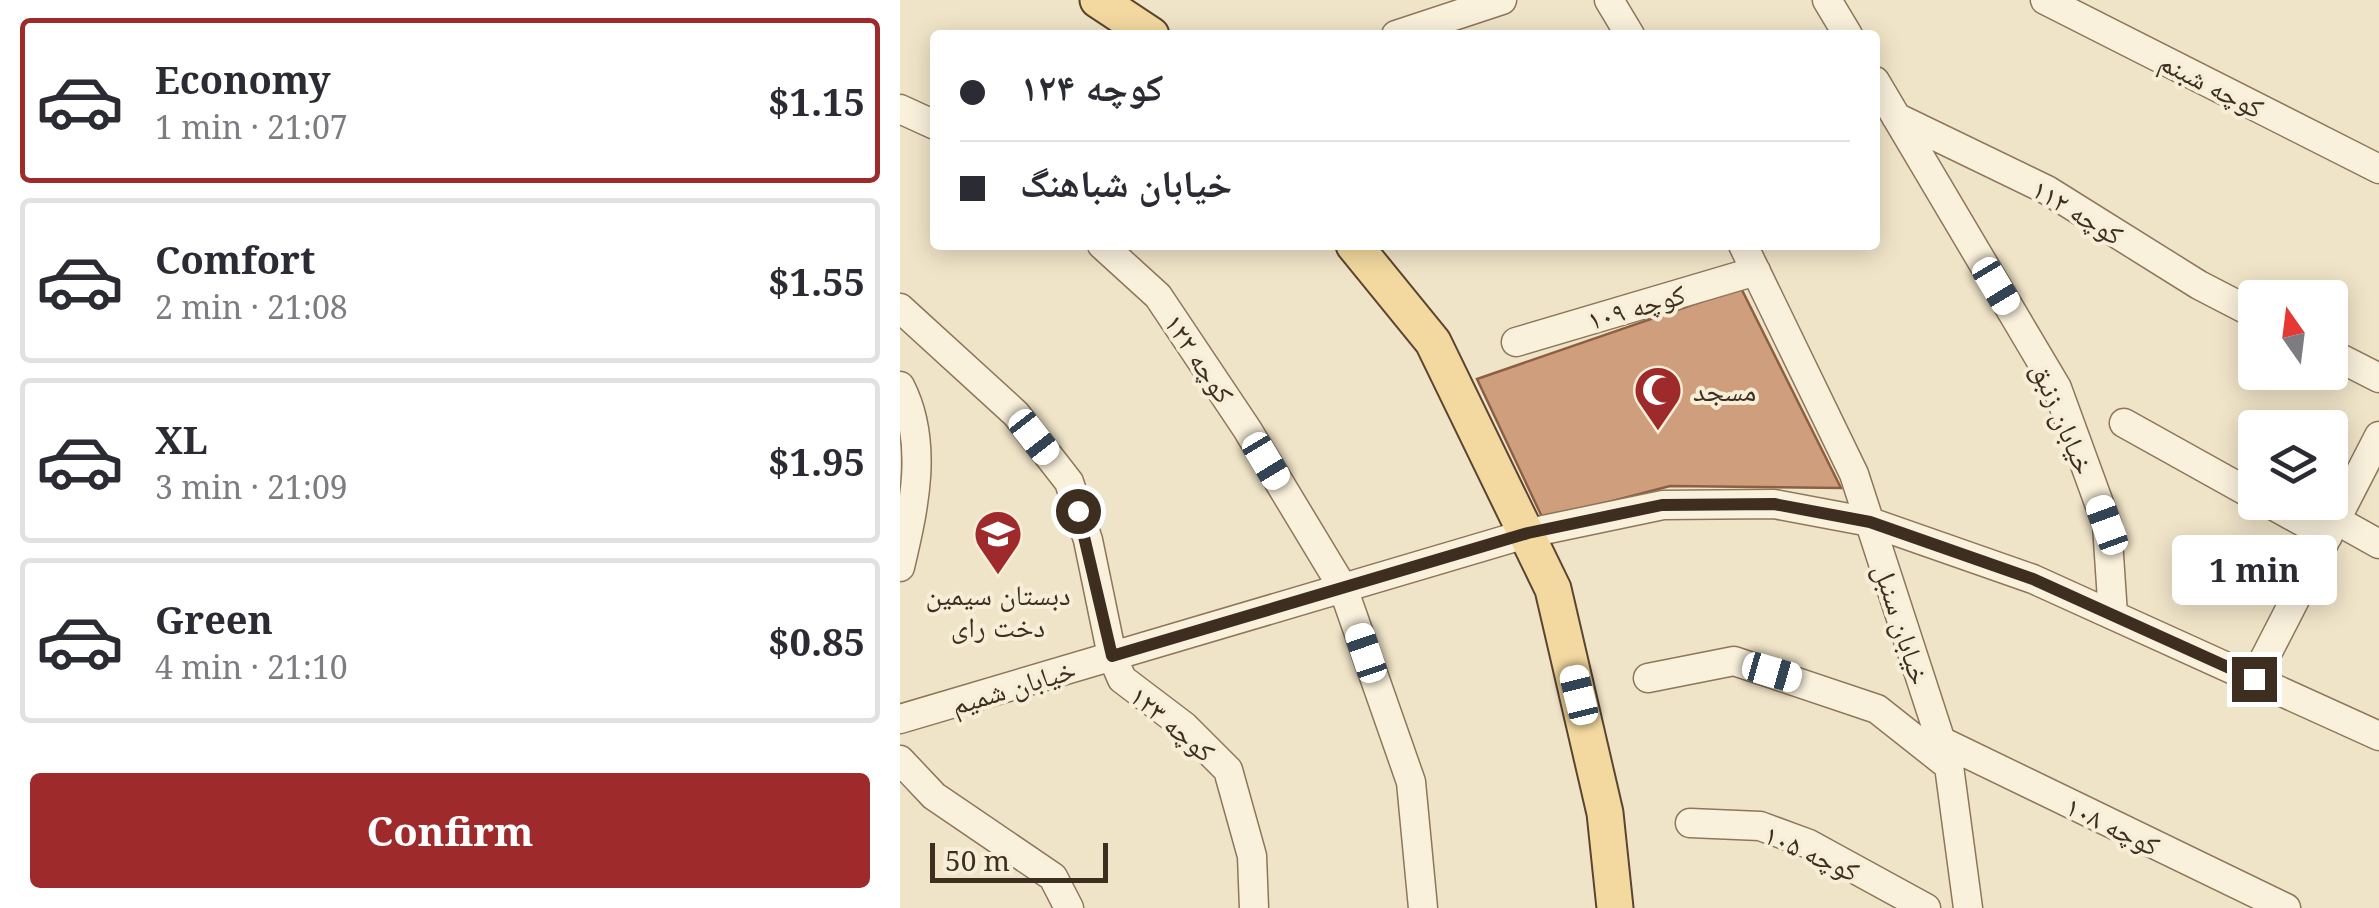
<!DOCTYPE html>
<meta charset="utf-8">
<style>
body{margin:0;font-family:"Noto Serif","Noto Naskh Arabic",serif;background:#f2f2f3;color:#2b2b33;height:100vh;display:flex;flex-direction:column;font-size:38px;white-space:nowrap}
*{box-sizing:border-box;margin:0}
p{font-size:32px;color:#7c7c81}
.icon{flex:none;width:55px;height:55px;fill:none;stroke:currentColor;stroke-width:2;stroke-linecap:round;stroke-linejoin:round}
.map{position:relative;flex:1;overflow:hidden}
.drawer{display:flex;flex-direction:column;background:#fff;width:900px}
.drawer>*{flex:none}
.banner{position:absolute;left:30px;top:30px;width:950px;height:220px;border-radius:10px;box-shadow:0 5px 25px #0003;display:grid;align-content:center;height:220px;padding:0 30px;background:#fff}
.needle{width:65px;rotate:346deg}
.buttons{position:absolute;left:1338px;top:280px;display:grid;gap:20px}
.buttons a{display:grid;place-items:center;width:110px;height:110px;border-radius:10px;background:#fff;box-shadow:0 5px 25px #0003;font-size:50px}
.scale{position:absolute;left:30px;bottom:25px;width:178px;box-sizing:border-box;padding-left:10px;border:5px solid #3d2e20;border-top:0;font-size:28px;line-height:35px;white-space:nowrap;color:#3d2e20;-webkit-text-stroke:8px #f7eed8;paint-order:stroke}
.end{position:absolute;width:45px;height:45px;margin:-22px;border:12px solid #3d2e20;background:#fff;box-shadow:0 0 0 5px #fff}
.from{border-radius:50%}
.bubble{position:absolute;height:70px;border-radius:10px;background:#fff;box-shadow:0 5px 25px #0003;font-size:32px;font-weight:700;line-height:70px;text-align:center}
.car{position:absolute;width:30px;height:60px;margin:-30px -15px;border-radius:12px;box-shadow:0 0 8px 2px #0007;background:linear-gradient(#fff 24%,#345 0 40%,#fff 0 76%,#345 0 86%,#fff 0)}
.banner b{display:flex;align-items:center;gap:35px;height:95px;font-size:38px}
.banner b+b{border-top:2px solid #e1e1e2}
.banner i{width:25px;height:25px;background:#2b2b33}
ul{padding:18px 0 0;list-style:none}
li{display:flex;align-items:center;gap:30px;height:165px;margin:0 20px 15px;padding:0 10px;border:5px solid #e1e1e2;border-radius:10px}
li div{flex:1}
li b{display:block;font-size:38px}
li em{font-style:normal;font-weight:700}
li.on{border-color:#9e2a2b}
li>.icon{width:90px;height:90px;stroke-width:1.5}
.primary-button{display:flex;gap:20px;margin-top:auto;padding:20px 30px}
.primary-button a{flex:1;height:115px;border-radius:10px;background:#9e2a2b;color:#fff;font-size:40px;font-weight:700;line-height:115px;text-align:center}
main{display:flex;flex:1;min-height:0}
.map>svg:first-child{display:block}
.building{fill:#cf9f7d;stroke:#8d5f41;stroke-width:2.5}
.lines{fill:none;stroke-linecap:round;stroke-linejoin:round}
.minor-casing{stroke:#8d765c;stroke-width:31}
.major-casing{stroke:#5b4430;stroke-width:39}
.minor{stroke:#faf1dc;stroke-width:28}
.major{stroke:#f3d9a0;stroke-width:35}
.route{stroke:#3d2e20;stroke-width:12}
.labels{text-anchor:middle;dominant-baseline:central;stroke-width:8;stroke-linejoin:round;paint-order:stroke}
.street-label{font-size:28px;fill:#3d2e20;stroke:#f7eed8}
.poi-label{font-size:28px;fill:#3d2e20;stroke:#f7eed8;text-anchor:start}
</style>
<main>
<section class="drawer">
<ul>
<li class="on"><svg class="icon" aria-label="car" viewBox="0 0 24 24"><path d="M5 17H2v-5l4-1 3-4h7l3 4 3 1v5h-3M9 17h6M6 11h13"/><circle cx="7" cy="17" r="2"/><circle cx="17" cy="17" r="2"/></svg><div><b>Economy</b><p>1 min · 21:07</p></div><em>$1.15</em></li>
<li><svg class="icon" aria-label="car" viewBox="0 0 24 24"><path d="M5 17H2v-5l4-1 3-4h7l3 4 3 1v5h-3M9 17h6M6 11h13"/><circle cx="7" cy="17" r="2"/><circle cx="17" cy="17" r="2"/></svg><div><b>Comfort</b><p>2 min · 21:08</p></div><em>$1.55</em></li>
<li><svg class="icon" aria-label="car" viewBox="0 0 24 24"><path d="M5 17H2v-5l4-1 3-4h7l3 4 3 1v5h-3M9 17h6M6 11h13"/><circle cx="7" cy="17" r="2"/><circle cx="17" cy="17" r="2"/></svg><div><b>XL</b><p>3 min · 21:09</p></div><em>$1.95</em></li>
<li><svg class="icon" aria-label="car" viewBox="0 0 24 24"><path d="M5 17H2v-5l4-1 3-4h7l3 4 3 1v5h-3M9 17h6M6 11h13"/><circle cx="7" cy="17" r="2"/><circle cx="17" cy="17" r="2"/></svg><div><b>Green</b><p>4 min · 21:10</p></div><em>$0.85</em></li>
</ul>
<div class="primary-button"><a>Confirm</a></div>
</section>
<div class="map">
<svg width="1479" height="908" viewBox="0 0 1479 908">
<rect width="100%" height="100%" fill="#f0e4c8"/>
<path class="building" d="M841,288L941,488L770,486L643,519L577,379Z"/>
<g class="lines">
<g class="minor-casing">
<path id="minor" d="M709,0L730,35
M927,0L948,35
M1145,0L1479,169
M496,35L602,0
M975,81L1157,388L1207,525L1213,615
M0,109L35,125
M996,117L1147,190L1299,285L1355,314
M202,245L258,296L347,429L443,588L511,782L523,908
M843,245L954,474L1049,766L1068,908
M0,308L116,414L169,482L188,540L212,656L222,679L284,726L328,770L352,856L354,908
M616,342L856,271
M1430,353L1479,378
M0,386C29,442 14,508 0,567
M1224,423L1355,496
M1367,502L1428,536
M1436,520L1479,544
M748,678L834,661L977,709L1049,766
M1354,679L1479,436
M0,719L629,533L763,505L874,504L970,522L1133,579L1479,736
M1041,741L1386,908
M0,760L34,796L153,877L169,908
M790,823L860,826L909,844L1026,908"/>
</g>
<g class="major-casing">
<path id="major" d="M198,0L251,35
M454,245L533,342L653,589L705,813L715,908"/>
</g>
<use href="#minor" class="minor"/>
<use href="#major" class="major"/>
</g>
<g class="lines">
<path class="route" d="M178,511L212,656L628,533L762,505L874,504L970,522L1133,579L1354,679"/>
</g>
<defs>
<g id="mosque-pin" transform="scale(2.5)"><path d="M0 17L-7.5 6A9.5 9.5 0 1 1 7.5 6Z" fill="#9e2a2b" stroke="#f7eed8"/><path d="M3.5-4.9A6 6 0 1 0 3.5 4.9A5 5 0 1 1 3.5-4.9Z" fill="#fff"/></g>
<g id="school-pin" transform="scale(2.5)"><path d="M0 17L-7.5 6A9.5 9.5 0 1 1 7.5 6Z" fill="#9e2a2b" stroke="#f7eed8"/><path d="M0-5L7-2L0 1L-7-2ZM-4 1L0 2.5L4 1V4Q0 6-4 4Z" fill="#fff"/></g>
</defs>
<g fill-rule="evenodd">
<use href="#mosque-pin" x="758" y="390"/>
<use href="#school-pin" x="98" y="534"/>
</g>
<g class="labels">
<g class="street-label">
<text transform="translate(1312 84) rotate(27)">کوچه شبنم</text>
<text transform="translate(1178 211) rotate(31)">کوچه ۱۱۲</text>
<text transform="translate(736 306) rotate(-16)">کوچه ۱۰۹</text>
<text transform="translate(300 358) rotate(56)">کوچه ۱۲۲</text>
<text transform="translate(1164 418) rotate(67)">خیابان زنبق</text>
<text transform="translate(1003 624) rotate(72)">خیابان سنبل</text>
<text transform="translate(113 686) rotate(-17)">خیابان شمیم</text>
<text transform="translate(273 723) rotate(40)">کوچه ۱۲۳</text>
<text transform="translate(1213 825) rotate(26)">کوچه ۱۰۸</text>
<text transform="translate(912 852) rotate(24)">کوچه ۱۰۵</text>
</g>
<g class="poi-label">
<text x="793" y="390">مسجد</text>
<text x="98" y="594" text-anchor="middle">دبستان سیمین<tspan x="98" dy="32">دخت رای</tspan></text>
</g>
</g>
</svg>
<div class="buttons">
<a><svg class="needle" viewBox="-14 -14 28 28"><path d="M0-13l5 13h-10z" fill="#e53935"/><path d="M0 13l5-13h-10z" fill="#7c7c81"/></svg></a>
<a><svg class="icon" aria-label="layers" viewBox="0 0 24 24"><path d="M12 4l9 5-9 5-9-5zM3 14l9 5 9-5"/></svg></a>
</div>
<div class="scale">50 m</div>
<i class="end from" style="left:178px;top:511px"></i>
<i class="end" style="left:1354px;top:679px"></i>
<div class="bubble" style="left:1272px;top:535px;width:165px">1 min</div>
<i class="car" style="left:1096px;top:286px;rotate:149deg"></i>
<i class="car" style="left:134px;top:437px;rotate:142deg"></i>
<i class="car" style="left:366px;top:461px;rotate:149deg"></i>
<i class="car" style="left:1207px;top:525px;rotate:340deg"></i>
<i class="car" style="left:466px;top:653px;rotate:341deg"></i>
<i class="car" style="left:872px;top:672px;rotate:106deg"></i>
<i class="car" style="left:679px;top:695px;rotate:346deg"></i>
<div class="banner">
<b><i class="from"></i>کوچه ۱۲۴</b>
<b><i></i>خیابان شباهنگ</b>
</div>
</div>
</main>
